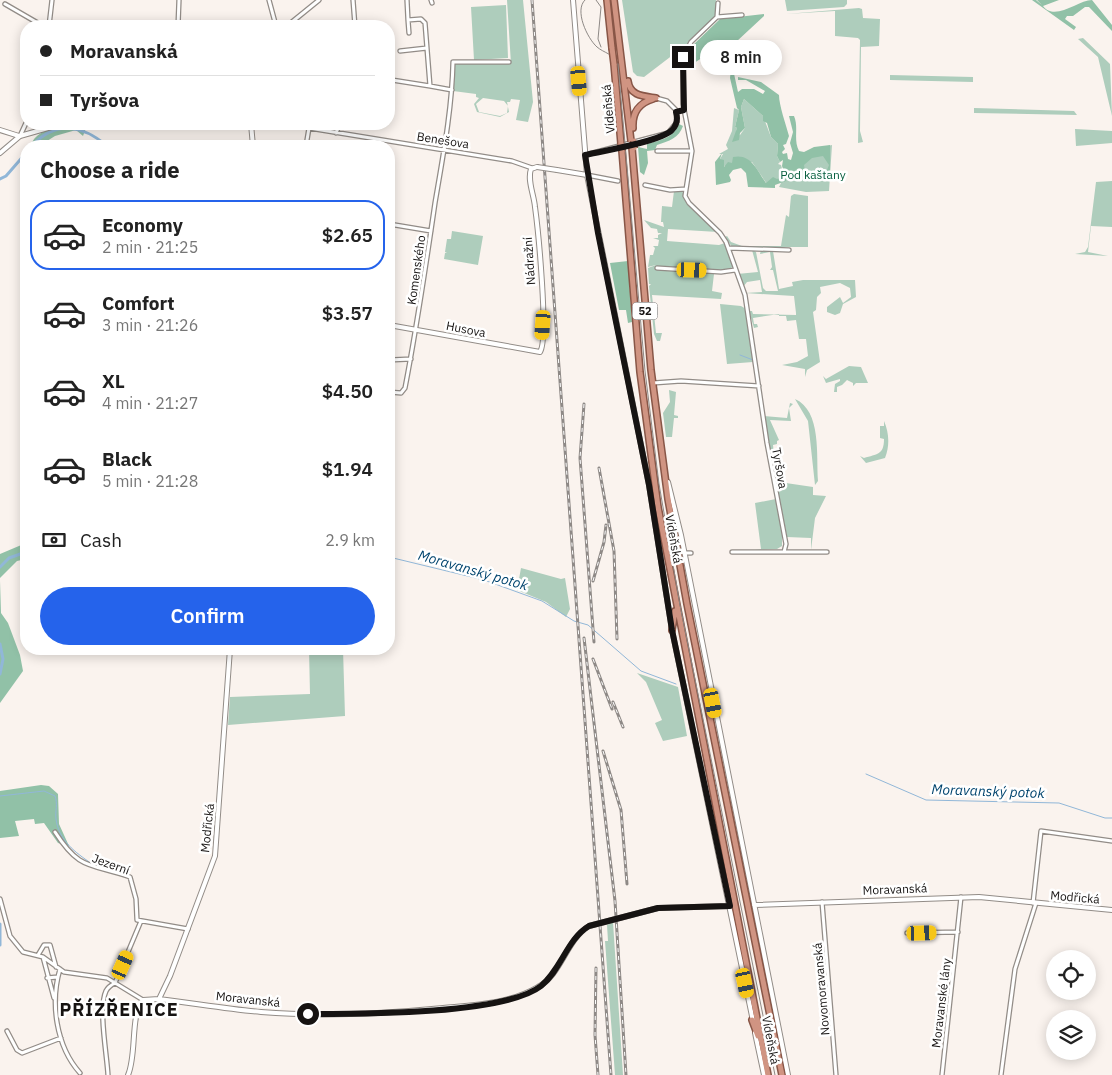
<!DOCTYPE html>
<meta charset="utf-8">
<style>
body{margin:0;font-family:"IBM Plex Sans",sans-serif;background:#f6f6f6;color:#222;height:100vh;display:flex;flex-direction:column;font-size:19px;white-space:nowrap}
*{box-sizing:border-box;margin:0}
p{font-size:16px;color:#767676}
.icon{flex:none;width:28px;height:28px;fill:none;stroke:currentColor;stroke-width:2;stroke-linecap:round;stroke-linejoin:round}
.map{position:relative;flex:1;overflow:hidden}
.side{position:absolute;left:20px;top:140px;width:375px;height:515px;display:flex;flex-direction:column;background:#fff;border-radius:20px;box-shadow:0 2px 12px #0003}
.side>*{flex:none}
.top-card{position:absolute;left:20px;top:20px;width:375px;height:110px;border-radius:20px;box-shadow:0 2px 12px #0003;display:grid;align-content:center;height:110px;padding:0 20px;background:#fff}
.controls{position:absolute;left:1046px;top:950px;display:grid;gap:10px}
.controls a{display:grid;place-items:center;width:50px;height:50px;border-radius:50%;background:#fff;box-shadow:0 2px 12px #0003;font-size:25px}
.end{position:absolute;width:22px;height:22px;margin:-11px;border:6px solid #161312;background:#fff;box-shadow:0 0 0 2px #fff}
.from{border-radius:50%}
.bubble{position:absolute;height:35px;border-radius:18px;background:#fff;box-shadow:0 2px 12px #0003;font-size:16px;font-weight:600;line-height:35px;text-align:center}
.car{position:absolute;width:15px;height:30px;margin:-15px -8px;border-radius:6px;box-shadow:0 0 4px 1px #0007;background:linear-gradient(#f5c518 24%,#345 0 40%,#f5c518 0 76%,#345 0 86%,#f5c518 0)}
.top-card b{display:flex;align-items:center;gap:18px;height:48px;font-size:19px}
.top-card b+b{border-top:1px solid #e0e0e0}
.top-card i{width:12px;height:12px;background:#222}
ul{padding:0;list-style:none}
li{display:flex;align-items:center;gap:15px;height:70px;margin:0 10px 8px;padding:0 10px;border:2px solid transparent;border-radius:20px}
li div{flex:1}
li b{display:block;font-size:19px}
li em{font-style:normal;font-weight:600}
li.selected{border-color:#2563eb}
li>.icon{width:45px;height:45px;stroke-width:1.5}
h2{padding:0 20px;font-size:22px;line-height:60px}
.pay{display:flex;align-items:center;gap:12px;height:55px;padding:0 20px;font-size:19px}
.pay p{margin-inline-start:auto}
.button{display:flex;gap:10px;margin-top:auto;padding:10px 20px}
.button a{flex:1;height:58px;border-radius:30px;background:#2563eb;color:#fff;font-size:20px;font-weight:600;line-height:58px;text-align:center}
.map>svg:first-child{display:block}
.green{fill:#aecdbc;fill-rule:evenodd}
.forest{fill:#91c1a7}
.lines{fill:none;stroke-linecap:round;stroke-linejoin:round}
.stream{stroke:#91b7d8;stroke-width:1}
.canal{stroke:#91b7d8;stroke-width:3}
.minor-casing{stroke:#928c87;stroke-width:5.5}
.tertiary-casing{stroke:#928c87;stroke-width:6}
.trunk-casing{stroke:#885647;stroke-width:8}
.minor{stroke:#fff;stroke-width:3}
.tertiary{stroke:#fff;stroke-width:4}
.trunk{stroke:#d09482;stroke-width:5}
.tram{stroke:#8e8986;stroke-width:1}
.rail-casing{stroke:#8e8986;stroke-width:3}
.rail{stroke:#fff;stroke-width:1;stroke-dasharray:4;stroke-linecap:butt}
.tertiary-bridge-casing{stroke:#928c87;stroke-width:6;stroke-linecap:butt}
.trunk-bridge-casing{stroke:#885647;stroke-width:8;stroke-linecap:butt}
.tertiary-bridge{stroke:#fff;stroke-width:4}
.trunk-bridge{stroke:#d09482;stroke-width:5}
.route{stroke:#161312;stroke-width:6}
.labels{text-anchor:middle;dominant-baseline:central;stroke-width:5;stroke-linejoin:round;paint-order:stroke}
.shield{fill:#fff;stroke:#5c5a59;stroke-width:1}
.shield-label{font-size:11px;font-weight:bold;fill:#161312}
.street-label{font-size:12px;fill:#161312;stroke:#fff}
.park-label{font-size:12px;fill:#055d3d;stroke:#fff}
.water-label{font-size:14px;font-style:italic;fill:#01446e;stroke:#fff}
.district-label{font-size:18px;font-weight:bold;letter-spacing:1px;fill:#161312;stroke:#fff}
</style>
<div class="map">
<svg width="1112" height="1075" viewBox="0 0 1112 1075">
<rect width="100%" height="100%" fill="#faf3ee"/>
<path class="green" d="M507,0H523L533,102L528,122L516,120L520,100L511,99L510,102H507L509,112L500,117L477,112L474,104L479,98L476,97V94L453,91V64H511ZM483,98L504,101L508,106L507,113L500,116L479,112L476,104Z
M622,0H716L715,17L679,56L676,55L678,51L644,77L637,76L633,72Z
M785,0H847V4L844,7L787,11Z
M506,5L508,58L474,60L471,7Z
M859,8L862,9L863,18L880,19L879,46L861,47L860,131L863,142L858,143L860,40L858,38L835,36V11L786,14Z
M1083,38L1110,64L1112,116L1098,57L1078,39Z
M890,75L973,77V82L890,80Z
M744,99L763,116L771,137L778,144L777,156L780,162L778,164L781,165L783,172L779,173L786,176L767,184L752,162L732,163L725,167L720,159L723,154H719L728,149L726,145L732,131L734,108L739,110L735,127L737,128L735,137L740,135L745,128L741,107Z
M974,108L1074,111L1077,115L974,113Z
M1075,129L1112,131V143L1076,146Z
M832,145L829,191L806,192L779,187L782,181H786V177L792,174L815,149Z
M1112,181V227L1091,226L1088,252L1108,256L1075,254L1085,252L1088,247L1096,182Z
M674,191H682L691,208L718,232L668,229L667,241L719,245L725,243L733,267L723,271L662,266L672,271L673,269L718,273L720,274H714L712,291L722,293L721,299L652,295L656,333H662L660,341H657L654,334L649,286L651,284H649L648,268L656,265L648,267L650,255H653L655,248L653,246H658L659,240L653,238H658V235L662,233H658L657,229L651,228L644,220L664,227L663,222H661L662,206L672,207Z
M794,194L808,196V247H732L725,237L727,236L731,242L742,246H781L786,215L789,217L791,196Z
M452,231L483,236L478,265L444,259L445,253H447L445,252L447,239H451Z
M752,250L756,252L763,288L766,291H778L773,270H770L772,267L770,252L760,254L761,250L773,251L779,289L793,286L792,282L803,280H855L856,297L843,304L840,313L835,315L827,312V307L840,297L843,303L851,297L850,288L840,283L820,287L821,293L817,297L816,310L813,312L820,362L807,370L805,377V369L782,365L797,362L808,356L806,339H799L796,320L787,321L786,316H779V314L753,318L754,324H757L758,327L754,328L749,311H752L753,314L796,315V313L794,296L745,293L762,292L760,280L747,282L743,287L737,274L758,272Z
M720,304L741,306L746,309L753,362L727,364Z
M849,366L861,367L868,383H856L853,386V383L847,380L842,385L837,387V392H834L835,384L840,381V379L826,383L823,376L826,379Z
M669,390L676,392L674,415L678,416V418H674L672,437H666L663,413L670,402Z
M795,399C822,411 816,456 818,481L815,485L808,421Z
M790,403L793,404L789,408L791,421L770,420L779,440L777,441V444L773,445L774,455H777V460H780L771,459L764,416L787,418Z
M884,421C889,432 890,446 885,458L866,463L860,456L864,458C877,454 884,455 884,439L880,438V426H884Z
M775,464H780H778L779,482L813,487V495L826,496L815,518L811,550V538L787,537L773,467Z
M776,499L782,533V546L777,549L755,550L761,549L755,503Z
M521,568L561,579L565,578L570,609L566,617L546,602L517,590Z
M309,649H343L345,716L228,725L230,697L310,694Z
M637,673L678,687L687,736L663,741L655,723L662,720L646,682Z
M613,922L623,1075H615L605,941H608L607,925Z"/>
<path class="forest" d="M1032,0H1036L1042,5L1037,0H1059L1043,6C1055,22 1078,0 1092,0L1112,25V31L1089,7H1085L1073,16H1067L1065,19L1076,27L1074,30Z
M764,14V16L736,42L734,57L708,54L691,65L687,64L688,52L693,45L720,19Z
M731,69H733L738,92L742,89H754L763,94L765,91L746,80H738V77L761,82L779,95C779,105 786,125 789,136L786,144L783,145L785,149L782,152L783,154L787,153L788,159L791,160L793,153L790,143L793,132L789,116H794C799,128 793,139 799,151L804,152L814,147L830,145V179L825,175L829,165L823,156L812,158L804,165L805,171L785,174L782,166L783,160L780,162L777,156L778,144L771,137L767,123L763,121V116L744,99L741,107L745,128L740,133L739,140L732,142L737,128L735,127L739,110L737,108L730,78Z
M66,124H83L86,128L83,136L76,130L55,136L39,146H31C34,132 52,128 66,124Z
M679,124L683,126C679,138 669,141 657,145L655,150L647,151L648,163L644,175L640,172L638,147L647,149V144C661,140 673,138 679,124Z
M722,153L720,159L724,160V167L728,162L732,163L733,157C751,153 757,170 766,183L773,177L777,179L786,176V181L775,185V188L748,187L746,173L741,168L733,170L729,175L731,180L730,182L716,185L715,162Z
M628,261L632,322L628,323L626,310H619L610,263Z
M26,543V559L17,561L0,578V554Z
M0,581L1,613L8,623L20,655L23,671L0,703Z
M41,785L49,786L58,794L59,824L69,846L58,843L44,823L35,824L34,819L15,821L19,836L0,838V791Z"/>
<g class="lines">
<path class="stream" d="M740,355L753,360
M389,557L484,580L542,601L574,621L588,625L641,671L676,684
M866,774L926,800L1059,803L1105,818H1112
M0,796L44,791L55,796C58,804 55,811 56,819C59,841 75,852 92,864
M100,867L126,873"/>
<path class="canal" d="M32,146C55,120 83,125 107,146
M171,146H174
M0,179L6,176L26,153
M0,567L9,558L26,552
M0,644L3,659L0,674
M0,924V945"/>
<g class="minor-casing">
<path id="minor" d="M269,0L276,26
M353,0L355,26
M407,0L408,20L421,19L425,23L430,86L452,90
M431,0L432,3
M718,3L717,17L691,42L683,57V104L692,151L685,196L689,203L720,233L726,242L745,295L767,443L786,544L784,552
M5,4L43,26
M717,17L742,15
M408,20L409,33
M49,26L52,0
M178,26L179,0
M287,26L319,0
M400,51L427,48
M392,80L430,86
M294,124L309,128L512,161L532,168
M336,133L340,124
M20,136L26,123
M204,146L253,145
M306,146L309,128
M657,151H692
M585,155L668,133L677,122L676,110L667,101L656,98
M587,175L618,181
M645,185L670,190L686,189
M389,213L392,192
M389,224L431,231
M729,248L789,250
M657,268L721,272L735,270
M389,360L411,359
M653,383L681,381L759,386
M389,392L401,393L405,388C417,326 426,265 435,203C443,156 452,109 453,62H509
M732,552H827
M684,553H691
M55,832C80,871 90,863 130,877L136,899L137,920L188,929
M0,899L10,936L23,952L43,957L64,972L107,978L143,1000
M822,902L836,1075
M1033,903L1041,831L1112,841
M907,933L958,932
M38,955L44,945H50L56,967
M43,957L54,998
M60,969C50,1003 56,1046 80,1073
M47,978L57,977
M7,1031L17,1050L22,1053L61,1038
M108,1075C107,1055 98,1008 106,991C108,987 111,985 115,983L141,921
M942,1075L961,897
M1001,1075L1015,969L1036,903"/>
</g>
<g class="tertiary-casing">
<path id="tertiary" d="M573,0L587,175L649,485L672,630L753,1021
M251,124L253,146
M0,130L19,136
M0,153L20,136L62,124
M557,170L587,175
M389,325L540,352C549,339 538,229 535,207C534,195 527,180 531,169L537,167
M668,482L681,535L788,1075
M754,905L979,897L1112,910
M159,999L170,976L215,856L230,649
M755,1033L764,1075
M128,1075C137,1055 130,1014 143,1000L159,999C193,1003 227,1009 261,1012C321,1017 382,1014 443,1008C475,1005 509,1004 538,987C562,974 566,940 589,926L658,908L729,906"/>
</g>
<g class="trunk-casing">
<path id="trunk" d="M607,0L612,48
M614,0L631,141
M614,64L621,144
M628,81C630,96 643,96 656,98
M633,128C632,113 639,103 653,99
M632,148L651,370L668,499L687,604L782,1075
M622,151L640,372L658,507L768,1075
M672,630L675,611
M752,1020L758,1036"/>
</g>
<use href="#minor" class="minor"/>
<use href="#tertiary" class="tertiary"/>
<use href="#trunk" class="trunk"/>
<path class="tram" d="M585,0C574,10 587,38 597,47C604,53 614,54 618,64L645,371L659,484L680,605L775,1075
M596,0L601,7L598,39L601,47"/>
<g class="rail-casing">
<path id="rail" d="M532,0L611,1075
M584,404L580,458L594,642
M599,468L614,551L617,639
M593,581L604,542L606,525
M584,638L615,901L626,1075
M593,659L612,709
M613,702L623,727
M603,751L621,810L627,884
M596,968L595,1035L598,1075"/>
</g>
<use href="#rail" class="rail"/>
<g class="tertiary-bridge-casing">
<path id="tertiary-bridge" d="M537,167L557,170"/>
</g>
<g class="trunk-bridge-casing">
<path id="trunk-bridge" d="M612,48L614,64
M621,144L622,151
M634,148V141"/>
</g>
<use href="#tertiary-bridge" class="tertiary-bridge"/>
<use href="#trunk-bridge" class="trunk-bridge"/>
</g>
<g class="lines">
<path class="route" d="M308,1014C357,1014 504,1015 541,986C561,970 567,939 589,926L658,908L730,906L672,630L649,485L598,233L585,155C603,151 662,141 672,130C677,125 678,119 676,112L684,110L683,57"/>
</g>
<g class="labels">
<rect class="shield" x="632.5" y="302.5" width="25" height="17" rx="4"/>
<g class="shield-label">
<text x="645" y="311">52</text>
</g>
<g class="street-label">
<text transform="translate(608 109) rotate(-95)">Vídeňská</text>
<text transform="translate(443 140) rotate(9)">Benešova</text>
<text transform="translate(529 261) rotate(-94)">Nádražní</text>
<text transform="translate(416 270) rotate(-82)">Komenského</text>
<text transform="translate(466 329) rotate(11)">Husova</text>
<text transform="translate(780 468) rotate(80)">Tyršova</text>
<text transform="translate(674 539) rotate(80)">Vídeňská</text>
<text transform="translate(207 828) rotate(-84)">Modřická</text>
<text transform="translate(111 864) rotate(20)">Jezerní</text>
<text transform="translate(895 889) rotate(-2)">Moravanská</text>
<text transform="translate(1075 897) rotate(5)">Modřická</text>
<text transform="translate(821 989) rotate(-95)">Novomoravanská</text>
<text transform="translate(248 999) rotate(6)">Moravanská</text>
<text transform="translate(941 1003) rotate(-83)">Moravanské lány</text>
<text transform="translate(771 1040) rotate(79)">Vídeňská</text>
</g>
<g class="park-label">
<text x="813" y="174">Pod kaštany</text>
</g>
<g class="water-label">
<text transform="translate(473 570) rotate(16)">Moravanský potok</text>
<text transform="translate(988 791) rotate(2)">Moravanský potok</text>
</g>
<g class="district-label">
<text x="119" y="1009">PŘÍZŘENICE</text>
</g>
</g>
</svg>
<div class="controls">
<a><svg class="icon" aria-label="locate" viewBox="0 0 24 24"><circle cx="12" cy="12" r="6"/><path d="M12 2v4M12 18v4M2 12h4M18 12h4"/></svg></a>
<a><svg class="icon" aria-label="layers" viewBox="0 0 24 24"><path d="M12 4l9 5-9 5-9-5zM3 14l9 5 9-5"/></svg></a>
</div>
<i class="end from" style="left:308px;top:1014px"></i>
<i class="end" style="left:683px;top:57px"></i>
<div class="bubble" style="left:700px;top:40px;width:82px">8 min</div>
<i class="car" style="left:579px;top:81px;rotate:175deg"></i>
<i class="car" style="left:692px;top:270px;rotate:92deg"></i>
<i class="car" style="left:543px;top:325px;rotate:184deg"></i>
<i class="car" style="left:713px;top:703px;rotate:169deg"></i>
<i class="car" style="left:922px;top:933px;rotate:88deg"></i>
<i class="car" style="left:123px;top:965px;rotate:24deg"></i>
<i class="car" style="left:745px;top:983px;rotate:168deg"></i>
<div class="top-card">
<b><i class="from"></i>Moravanská</b>
<b><i></i>Tyršova</b>
</div>
<section class="side">
<h2>Choose a ride</h2>
<ul>
<li class="selected"><svg class="icon" aria-label="car" viewBox="0 0 24 24"><path d="M5 17H2v-5l4-1 3-4h7l3 4 3 1v5h-3M9 17h6M6 11h13"/><circle cx="7" cy="17" r="2"/><circle cx="17" cy="17" r="2"/></svg><div><b>Economy</b><p>2 min · 21:25</p></div><em>$2.65</em></li>
<li><svg class="icon" aria-label="car" viewBox="0 0 24 24"><path d="M5 17H2v-5l4-1 3-4h7l3 4 3 1v5h-3M9 17h6M6 11h13"/><circle cx="7" cy="17" r="2"/><circle cx="17" cy="17" r="2"/></svg><div><b>Comfort</b><p>3 min · 21:26</p></div><em>$3.57</em></li>
<li><svg class="icon" aria-label="car" viewBox="0 0 24 24"><path d="M5 17H2v-5l4-1 3-4h7l3 4 3 1v5h-3M9 17h6M6 11h13"/><circle cx="7" cy="17" r="2"/><circle cx="17" cy="17" r="2"/></svg><div><b>XL</b><p>4 min · 21:27</p></div><em>$4.50</em></li>
<li><svg class="icon" aria-label="car" viewBox="0 0 24 24"><path d="M5 17H2v-5l4-1 3-4h7l3 4 3 1v5h-3M9 17h6M6 11h13"/><circle cx="7" cy="17" r="2"/><circle cx="17" cy="17" r="2"/></svg><div><b>Black</b><p>5 min · 21:28</p></div><em>$1.94</em></li>
</ul>
<div class="pay"><svg class="icon" aria-label="cash" viewBox="0 0 24 24"><path d="M3 7h18v10H3z"/><circle cx="12" cy="12" r="2"/></svg>Cash<p>2.9 km</p></div>
<div class="button"><a>Confirm</a></div>
</section>
</div>
